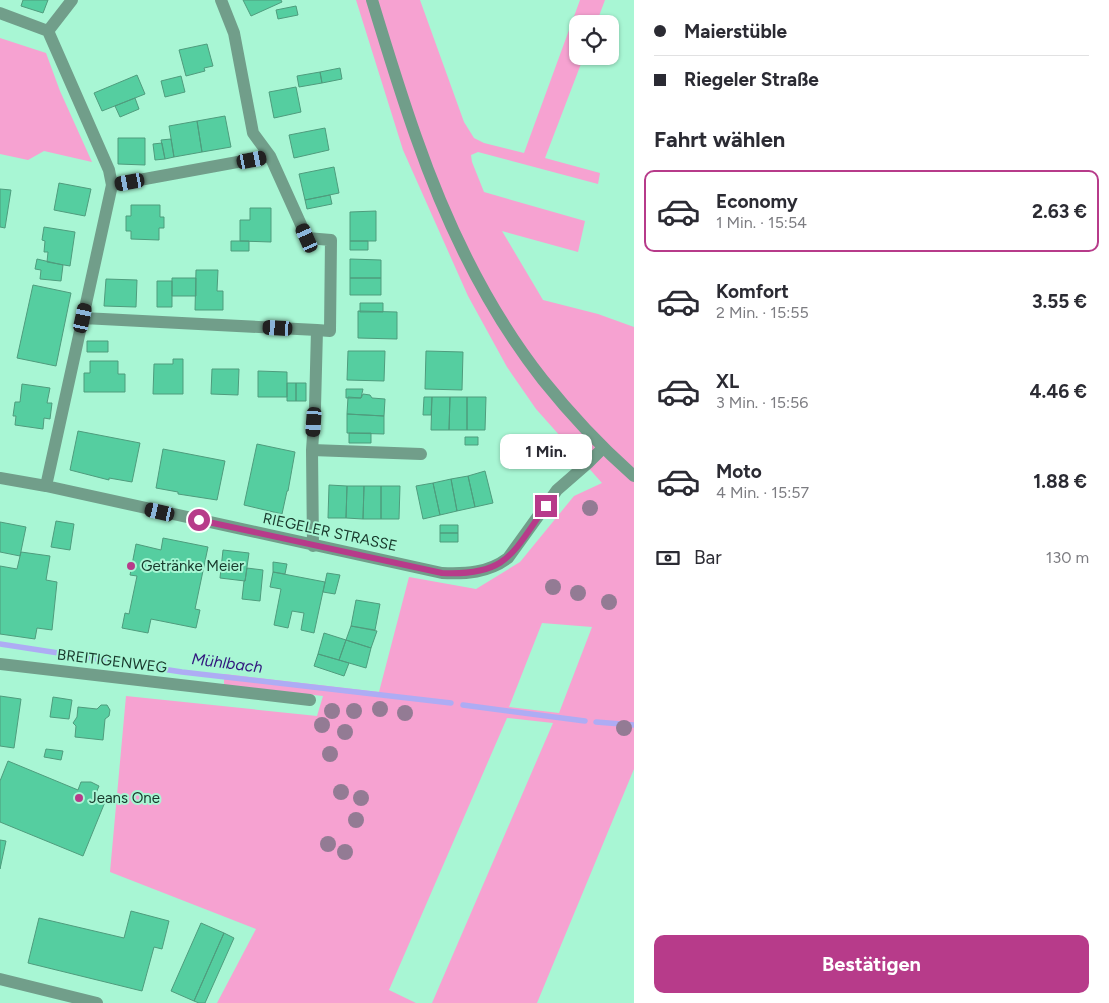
<!DOCTYPE html>
<html lang="de">
<meta charset="utf-8">
<style>
body{margin:0;font-family:Figtree,sans-serif;background:#f7f7f7;color:#2b2b33;height:100vh;display:flex;flex-direction:column;font-size:19px;white-space:nowrap}
*{box-sizing:border-box;margin:0}
p{font-size:16px;color:#7c7c81}
.icon{flex:none;width:28px;height:28px;fill:none;stroke:currentColor;stroke-width:2;stroke-linecap:round;stroke-linejoin:round}
.map{position:relative;flex:1;overflow:hidden}
.panel{display:flex;flex-direction:column;background:#fff;width:475px}
.panel>*{flex:none}
.banner{display:grid;align-content:center;height:110px;padding:0 20px;background:#fff}
.fabs{position:absolute;left:569px;top:15px;display:grid;gap:10px}
.fabs a{display:grid;place-items:center;width:50px;height:50px;border-radius:10px;background:#fff;box-shadow:0 1px 4px #0004;font-size:25px}
.end{position:absolute;width:22px;height:22px;margin:-11px;border:6px solid #b73b8a;background:#fff;box-shadow:0 0 0 2px #fff}
.from{border-radius:50%}
.bubble{position:absolute;height:35px;border-radius:10px;background:#fff;box-shadow:0 1px 4px #0004;font-size:16px;font-weight:700;line-height:35px;text-align:center}
.car{position:absolute;width:15px;height:30px;margin:-15px -8px;border-radius:6px;box-shadow:0 0 4px 1px #0007;background:linear-gradient(#222 24%,#8ab4d8 0 40%,#222 0 76%,#8ab4d8 0 86%,#222 0)}
.banner b{display:flex;align-items:center;gap:18px;height:48px;font-size:19px}
.banner b+b{border-top:1px solid #e1e1e2}
.banner i{width:12px;height:12px;background:#2b2b33}
ul{padding:0;list-style:none}
li{display:flex;align-items:center;gap:15px;height:82px;margin:0 10px 8px;padding:0 10px;border:2px solid transparent;border-radius:10px}
li div{flex:1}
li b{display:block;font-size:19px}
li em{font-style:normal;font-weight:700}
li.on{border-color:#b73b8a}
li>.icon{width:45px;height:45px;stroke-width:1.5}
h2{padding:0 20px;font-size:22px;line-height:60px}
.pay{display:flex;align-items:center;gap:12px;height:55px;padding:0 20px;font-size:19px}
.pay p{margin-inline-start:auto}
.cta{display:flex;gap:10px;margin-top:auto;padding:10px 20px}
.cta a{flex:1;height:58px;border-radius:10px;background:#b73b8a;color:#fff;font-size:20px;font-weight:700;line-height:58px;text-align:center}
main{display:flex;flex:1;min-height:0}
.map>svg:first-child{display:block}
.green{fill:#f6a2d1;fill-rule:evenodd}
.lines{fill:none;stroke-linecap:round;stroke-linejoin:round}
.stream{stroke:#aeacf4;stroke-width:5.5}
.building{fill:#55cea0;stroke:#4f9c7d}
.minor{stroke:#719e8a;stroke-width:12}
.tertiary{stroke:#719e8a;stroke-width:12}
.tree{fill:#937b94}
.route{stroke:#b73b8a;stroke-width:6}
.poi-dot{fill:#b73b8a;stroke:#a8f6d4;stroke-width:2}
.labels{text-anchor:middle;dominant-baseline:central;stroke-width:4;stroke-linejoin:round;paint-order:stroke}
.street-label{font-size:15px;fill:#17382b;stroke:#a8f6d4}
.poi-label{font-size:15px;fill:#17382b;stroke:#a8f6d4;text-anchor:start}
.water-label{font-size:16px;font-style:italic;fill:#31167d;stroke:#a8f6d4}
</style>
<main>
<div class="map">
<svg width="634" height="1003" viewBox="0 0 634 1003">
<rect width="100%" height="100%" fill="#a8f6d4"/>
<path class="green" d="M356,0H420L464,122L474,138L484,143L524,153L580,0H605L596,24H578V56H584L545,158L600,173L598,184L478,152L471,155L472,162L484,192L585,221L578,252L502,231L543,300L598,314L634,327V769L537,1003H432L553,723L507,718L389,990L416,1003H217L256,929L110,872L126,696L317,716L323,696L224,685V674L379,692L409,577L476,589L520,562L574,496L602,483L536,409L507,367L468,296L403,150ZM542,623L592,627L559,713L509,707Z
M0,38L46,53L60,91L92,162L44,151L28,160L0,154Z"/>
<g class="lines">
<path class="stream" d="M0,644L182,672L451,703
M463,705L585,721
M596,722L634,725"/>
</g>
<path class="building" d="M23,0H48L43,13L21,6Z
M243,0H281L282,2L251,16Z
M296,6L298,15L278,19L276,10Z
M207,44L213,66L204,68L205,71L186,76L179,50Z
M340,68L342,79L322,83L320,72Z
M320,72L322,83L299,87L297,76Z
M137,75L145,94L102,111L94,93Z
M181,76L185,92L165,97L161,81Z
M296,87L301,112L274,118L269,92Z
M135,98L139,109L120,117L115,106Z
M225,116L231,147L202,152L197,121Z
M197,121L202,152L174,157L169,126Z
M325,128L329,150L294,158L289,135Z
M118,138H145V165L118,164Z
M171,139L174,157L165,159L161,140Z
M162,143L165,159L155,160L153,144Z
M334,167L339,193L305,200L299,174Z
M59,183L91,189L85,216L54,210Z
M0,189L11,190L5,228L0,227Z
M330,195L332,204L307,209L305,200Z
M131,205H160V217H164V228H159V240L131,239V231H126V216H131Z
M250,208H271V242L240,241V220H250Z
M376,211V241H350V212Z
M44,227L75,232L70,266L47,262L48,252H44L45,241L42,240Z
M231,241H249V251H231Z
M350,241H368V250H350Z
M37,259L63,265L61,281L40,279L41,270L35,269Z
M350,259L381,260V278H350Z
M196,270H218L217,291H223V310H195Z
M172,278H196V296H172Z
M350,278H381V295H350Z
M106,279L137,280L136,307L104,306Z
M157,281H172V307H157Z
M33,285L71,293L56,366L17,358Z
M360,303H383V312H360Z
M358,311L397,312V339L358,338Z
M87,341H108V352H87Z
M348,351H385L384,381L347,380Z
M426,351L463,352L462,390L425,389Z
M173,359H183V394H153L154,364H173Z
M90,361H118V374H125V392H84V373H90Z
M212,369H239L238,395L211,394Z
M258,371L287,372V397H258Z
M287,383H296V401H287Z
M296,383H306V401H296Z
M22,384L50,388L47,403H52L50,419L44,418L43,429L15,425L16,416H13L15,402H20Z
M346,389H363L361,398H346Z
M363,394L370,395L372,398L385,399L384,416L347,414L348,397L361,398Z
M424,397H432L431,415H423Z
M432,397H450L449,430H431Z
M450,397H467V430H449Z
M467,397H486L485,430H467Z
M347,414L384,416V434L347,433Z
M78,431L140,443L132,482L109,478V480L70,470Z
M349,433H371V443H349Z
M465,437H478V445H465Z
M257,444L295,452L288,491H287L282,514L244,505Z
M163,449L225,461L217,500L178,494V492L156,488Z
M485,471L493,503L475,507L468,476Z
M468,476L475,507L457,511L451,479Z
M451,479L457,511L440,515L433,483Z
M433,483L440,515L423,519L416,486Z
M329,485L347,486L346,518H328Z
M347,486H364L363,519L346,518Z
M364,486H381V519H363Z
M381,486H400L399,519H381Z
M56,521L74,524L70,550L51,547Z
M0,522L26,527L20,556L0,552Z
M440,525H458V533H440Z
M440,533H458V542H440Z
M163,538L208,547L195,609L200,610L196,628L151,619L148,633L122,628L125,613L129,614L137,576L130,575L136,544L161,550Z
M223,550L249,553L245,581L220,578Z
M21,552L50,556L46,580L57,582L52,630L37,628L35,639L0,634V566L17,569Z
M273,562L287,564L285,574L273,572Z
M247,568L263,570L260,601L242,599L244,581H245Z
M273,572L325,582L314,633L301,630L304,613L292,611L288,628L274,625L281,589L270,587Z
M327,573L340,575L335,594L323,592Z
M356,600L380,604L375,630L351,626Z
M351,626L377,631L371,648L346,640Z
M324,633L346,640L339,660L318,654Z
M346,640L371,648L366,668L339,660Z
M318,654L349,663L344,676L314,666Z
M0,696L21,699L14,748L0,746Z
M53,697L72,700L69,719L50,717Z
M101,705H107L110,710L109,716L105,719L103,740L75,737L76,726L73,723L77,717L78,707L97,709Z
M46,749L63,751L61,760L44,757Z
M8,761L78,790L81,782H91L99,786L94,798L105,802L83,856L0,822V781Z
M0,840L6,841L0,869Z
M131,911L169,921L162,949L154,947L142,991L28,963L39,918L124,938Z
M201,923L224,933L194,1001L171,991Z
M224,933L234,938L205,1003H199L194,1001Z"/>
<g class="lines">
<path class="minor" d="M221,0L234,33L253,133L270,156L307,238L331,240L330,331L317,330L315,407L312,450L313,546
M0,13L48,31L109,170L112,185L46,486
M48,31L72,0
M112,185L270,156
M83,318L317,330
M312,450L421,454
M0,478L46,486L442,573C466,574 488,573 508,558L557,490L588,463L603,448
M0,664L310,700
M0,979L97,1003"/>
<path class="tertiary" d="M372,0C386,46 400,92 416,137C446,223 487,309 543,380C571,415 601,447 634,476"/>
</g>
<g class="tree">
<circle cx="590" cy="508" r="8"/>
<circle cx="553" cy="587" r="8"/>
<circle cx="578" cy="593" r="8"/>
<circle cx="609" cy="602" r="8"/>
<circle cx="380" cy="709" r="8"/>
<circle cx="332" cy="711" r="8"/>
<circle cx="354" cy="711" r="8"/>
<circle cx="405" cy="713" r="8"/>
<circle cx="322" cy="725" r="8"/>
<circle cx="624" cy="728" r="8"/>
<circle cx="345" cy="732" r="8"/>
<circle cx="330" cy="754" r="8"/>
<circle cx="341" cy="792" r="8"/>
<circle cx="361" cy="798" r="8"/>
<circle cx="356" cy="820" r="8"/>
<circle cx="328" cy="844" r="8"/>
<circle cx="345" cy="852" r="8"/>
</g>
<g class="lines">
<path class="route" d="M199,520L442,573C507,576 512,554 546,506"/>
</g>
<g class="poi-dot">
<circle cx="131" cy="566" r="5"/>
<circle cx="79" cy="798" r="5"/>
</g>
<g class="labels">
<g class="street-label">
<text transform="translate(330 532) rotate(12)">RIEGELER STRASSE</text>
<text transform="translate(112 661) rotate(7)">BREITIGENWEG</text>
</g>
<g class="poi-label">
<text x="141" y="566">Getränke Meier</text>
<text x="89" y="798">Jeans One</text>
</g>
<g class="water-label">
<text transform="translate(227 663) rotate(7)">Mühlbach</text>
</g>
</g>
</svg>
<div class="fabs">
<a><svg class="icon" aria-label="locate" viewBox="0 0 24 24"><circle cx="12" cy="12" r="6"/><path d="M12 2v4M12 18v4M2 12h4M18 12h4"/></svg></a>
</div>
<i class="end from" style="left:199px;top:520px"></i>
<i class="end" style="left:546px;top:506px"></i>
<div class="bubble" style="left:500px;top:434px;width:92px">1 Min.</div>
<i class="car" style="left:252px;top:160px;rotate:79deg"></i>
<i class="car" style="left:130px;top:182px;rotate:260deg"></i>
<i class="car" style="left:307px;top:238px;rotate:336deg"></i>
<i class="car" style="left:83px;top:318px;rotate:12deg"></i>
<i class="car" style="left:278px;top:328px;rotate:273deg"></i>
<i class="car" style="left:314px;top:422px;rotate:184deg"></i>
<i class="car" style="left:160px;top:512px;rotate:283deg"></i>
</div>
<section class="panel">
<div class="banner">
<b><i class="from"></i>Maierstüble</b>
<b><i></i>Riegeler Straße</b>
</div>
<h2>Fahrt wählen</h2>
<ul>
<li class="on"><svg class="icon" aria-label="car" viewBox="0 0 24 24"><path d="M5 17H2v-5l4-1 3-4h7l3 4 3 1v5h-3M9 17h6M6 11h13"/><circle cx="7" cy="17" r="2"/><circle cx="17" cy="17" r="2"/></svg><div><b>Economy</b><p>1 Min. · 15:54</p></div><em>2.63 €</em></li>
<li><svg class="icon" aria-label="car" viewBox="0 0 24 24"><path d="M5 17H2v-5l4-1 3-4h7l3 4 3 1v5h-3M9 17h6M6 11h13"/><circle cx="7" cy="17" r="2"/><circle cx="17" cy="17" r="2"/></svg><div><b>Komfort</b><p>2 Min. · 15:55</p></div><em>3.55 €</em></li>
<li><svg class="icon" aria-label="car" viewBox="0 0 24 24"><path d="M5 17H2v-5l4-1 3-4h7l3 4 3 1v5h-3M9 17h6M6 11h13"/><circle cx="7" cy="17" r="2"/><circle cx="17" cy="17" r="2"/></svg><div><b>XL</b><p>3 Min. · 15:56</p></div><em>4.46 €</em></li>
<li><svg class="icon" aria-label="car" viewBox="0 0 24 24"><path d="M5 17H2v-5l4-1 3-4h7l3 4 3 1v5h-3M9 17h6M6 11h13"/><circle cx="7" cy="17" r="2"/><circle cx="17" cy="17" r="2"/></svg><div><b>Moto</b><p>4 Min. · 15:57</p></div><em>1.88 €</em></li>
</ul>
<div class="pay"><svg class="icon" aria-label="cash" viewBox="0 0 24 24"><path d="M3 7h18v10H3z"/><circle cx="12" cy="12" r="2"/></svg>Bar<p>130 m</p></div>
<div class="cta"><a>Bestätigen</a></div>
</section>
</main>
